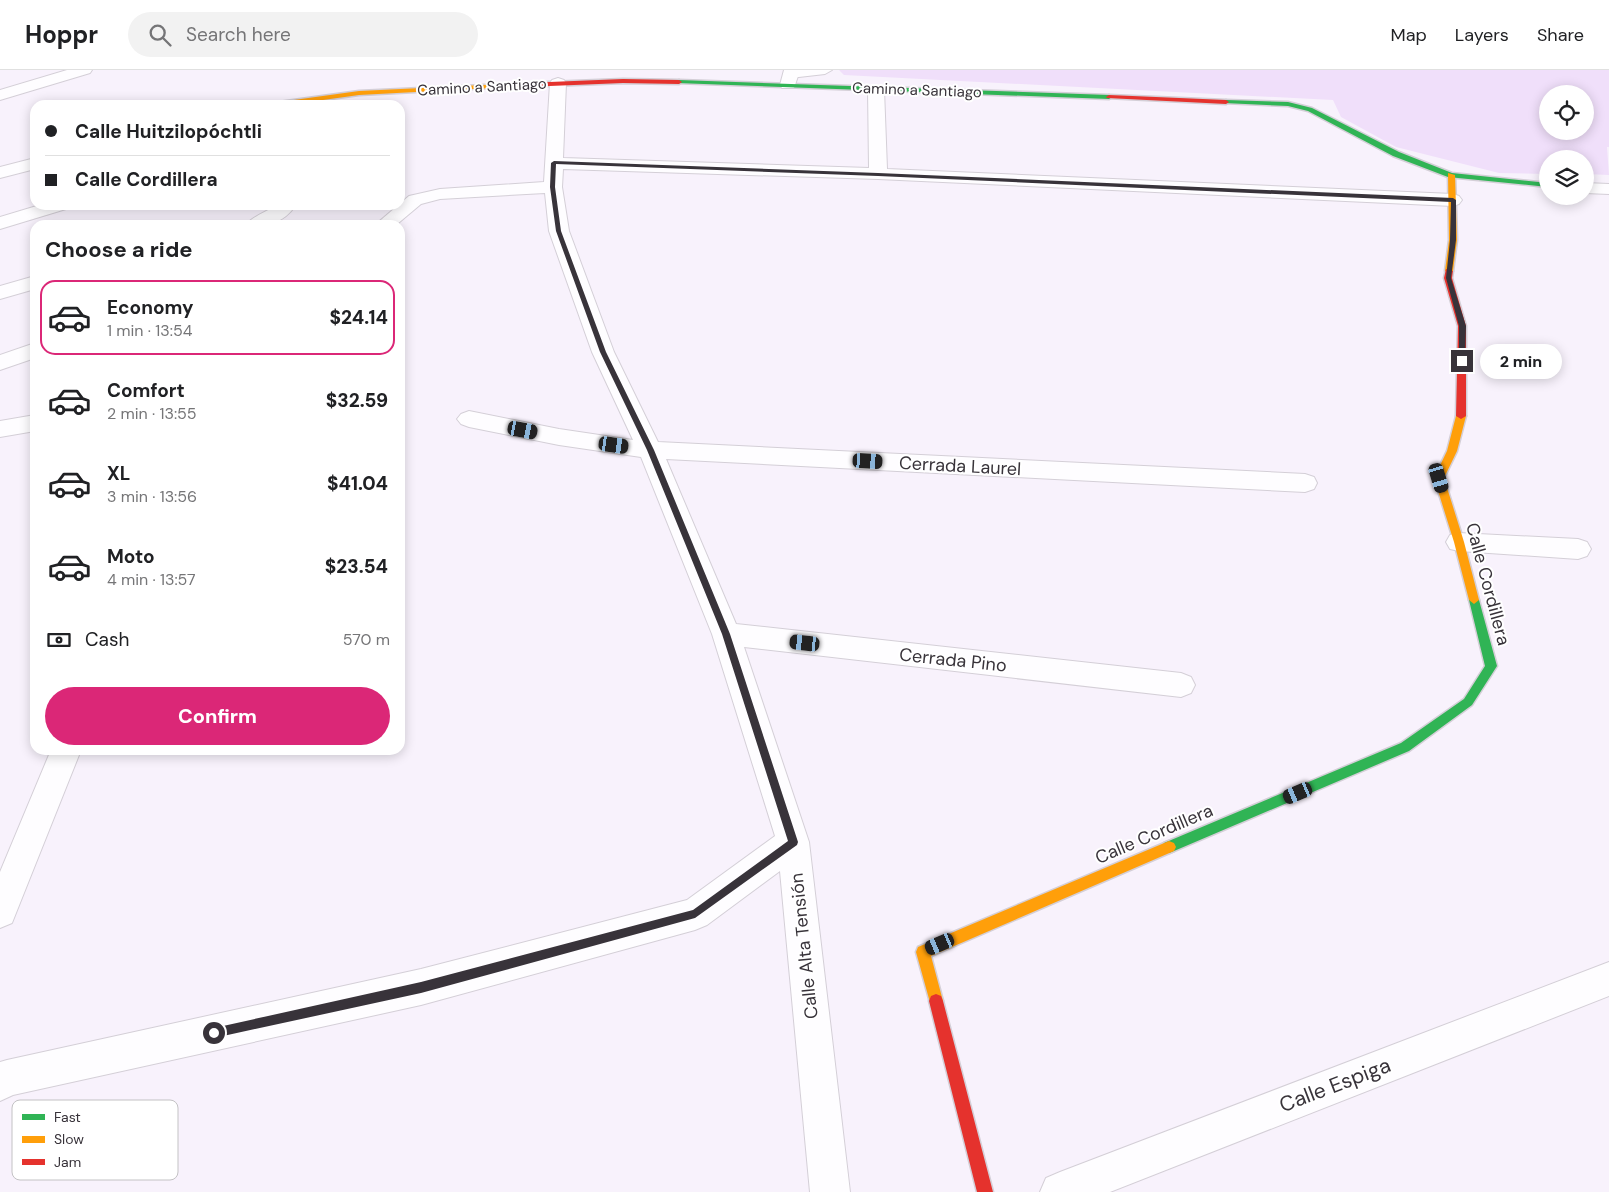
<!DOCTYPE html>
<meta charset="utf-8">
<style>
body{margin:0;font-family:"DM Sans",sans-serif;background:#f2f2f2;color:#202124;height:100vh;display:flex;flex-direction:column;font-size:19px;white-space:nowrap}
*{box-sizing:border-box;margin:0}
p{font-size:16px;color:#757577}
.icon{flex:none;width:28px;height:28px;fill:none;stroke:currentColor;stroke-width:2;stroke-linecap:round;stroke-linejoin:round}
.map{position:relative;flex:1;overflow:hidden}
.side{position:absolute;left:30px;top:150px;width:375px;height:535px;display:flex;flex-direction:column;background:#fff;border-radius:15px;box-shadow:0 2px 12px #0003}
.side>*{flex:none}
.top-card{position:absolute;left:30px;top:30px;width:375px;height:110px;border-radius:15px;box-shadow:0 2px 12px #0003;display:grid;align-content:center;height:110px;padding:0 15px;background:#fff}
.buttons{position:absolute;left:1539px;top:15px;display:grid;gap:10px}
.buttons a{display:grid;place-items:center;width:55px;height:55px;border-radius:50%;background:#fff;box-shadow:0 2px 12px #0003;font-size:25px}
.end{position:absolute;width:22px;height:22px;margin:-11px;border:6px solid #38333a;background:#fff;box-shadow:0 0 0 2px #fff}
.from{border-radius:50%}
.bubble{position:absolute;height:35px;border-radius:18px;background:#fff;box-shadow:0 2px 12px #0003;font-size:16px;font-weight:800;line-height:35px;text-align:center}
.car{position:absolute;width:15px;height:30px;margin:-15px -8px;border-radius:6px;box-shadow:0 0 4px 1px #0007;background:linear-gradient(#222 24%,#8ab4d8 0 40%,#222 0 76%,#8ab4d8 0 86%,#222 0)}
.top-card b{display:flex;align-items:center;gap:18px;height:48px;font-size:19px}
.top-card b+b{border-top:1px solid #e0e0e0}
.top-card i{width:12px;height:12px;background:#202124}
ul{padding:0;list-style:none}
li{display:flex;align-items:center;gap:15px;height:75px;margin:0 10px 8px;padding:0 5px;border:2px solid transparent;border-radius:15px}
li div{flex:1}
li b{display:block;font-size:19px}
li em{font-style:normal;font-weight:800}
li.active{border-color:#db2777}
li>.icon{width:45px;height:45px;stroke-width:1.5}
h2{padding:0 15px;font-size:22px;line-height:60px}
.pay{display:flex;align-items:center;gap:12px;height:55px;padding:0 15px;font-size:19px}
.pay p{margin-inline-start:auto}
.button{display:flex;gap:10px;margin-top:auto;padding:10px 15px}
.button a{flex:1;height:58px;border-radius:30px;background:#db2777;color:#fff;font-size:20px;font-weight:800;line-height:58px;text-align:center}
header{display:flex;align-items:center;gap:30px;box-sizing:border-box;height:70px;padding:0 25px;background:#fff;border-bottom:1px solid #e0e0e0}
header strong{font-size:24px}
nav{display:flex;gap:28px;margin-inline-start:auto;font-size:18px}
.search{width:350px;height:45px;background:#f2f2f2;display:flex;align-items:center;gap:12px;box-sizing:border-box;padding:0 18px;border-radius:28px;color:#757577;font-size:19px}
.map>svg:first-child{display:block}
.green{fill:#f0dffa;fill-rule:evenodd}
.lines{fill:none;stroke-linecap:round;stroke-linejoin:round}
.lane-casing{stroke:#d4cfd7;stroke-width:2}
.street-casing{stroke:#d4cfd7;stroke-width:2}
.fast-casing{stroke:#d4cfd7;stroke-width:3}
.slow-casing{stroke:#d4cfd7;stroke-width:3}
.jam-casing{stroke:#d4cfd7;stroke-width:3}
.lane{fill:#fefdff;fill-rule:evenodd}
.street{fill:#fefdff;fill-rule:evenodd}
.fast{fill:#30b455;fill-rule:evenodd}
.slow{fill:#ff9f0a;fill-rule:evenodd}
.jam{fill:#e5322d;fill-rule:evenodd}
.route{fill:#38333a}
.labels{text-anchor:middle;dominant-baseline:central;stroke-width:4;stroke-linejoin:round;paint-order:stroke}
.far-street-label{font-size:15px;fill:#38333a;stroke:#fff}
.street-label{font-size:18px;fill:#38333a;stroke:#fff}
.near-street-label{font-size:21px;fill:#38333a;stroke:#fff}
.key{fill:#fff;stroke:#c3c2c4;stroke-width:1}
.key-label{font-size:14px;fill:#38333a}
</style>
<header>
<strong>Hoppr</strong>
<div class="search"><svg class="icon" aria-label="search" viewBox="0 0 24 24"><circle cx="10" cy="10" r="6"/><path d="M15 15l6 6"/></svg>Search here</div>
<nav><a>Map</a><a>Layers</a><a>Share</a></nav>
</header>
<div class="map">
<svg width="1609" height="1122" viewBox="0 0 1609 1122">
<rect width="100%" height="100%" fill="#f8f2fc"/>
<path class="green" d="M839,0H1609V77H1607L1609,105L1585,104V89H1548L1547,104L1499,103L1396,77L1341,47L1333,30L844,5ZM1548,24H1585V61H1548Z"/>
<g class="lines">
<g class="lane-casing">
<path id="lane" d="M790,0H832L825,4L790,8L785,7L783,4Z"/>
</g>
<g class="street-casing">
<path id="street" d="M67,0H92L90,3L0,30V20Z
M784,0H800L794,18H782L780,15Z
M558,8L564,10L566,13L563,88L869,98L868,19L870,16H882L884,19L887,99L1453,124L1459,126L1462,130L1459,134L1453,136L878,109L563,99L562,117L569,161L614,282L658,372L1305,404L1314,407L1317,413L1314,419L1305,422L666,389L736,554L1181,603L1191,607L1195,615L1191,623L1181,627L744,577L809,772L850,1122H810L780,801L707,855L695,860L421,935L13,1025L0,1031V992L7,990L421,899L687,830L775,766L712,564L641,387L559,375L469,357L461,354L457,349L461,344L469,341L559,359L633,370L592,282L549,161L545,123L440,129L421,134L396,155H375L409,126L440,119L544,112L550,13L552,10Z
M35,88V99L0,108V97Z
M1585,113L1609,114V124L1585,123Z
M40,135H68L66,139L0,159V147Z
M276,135H296C282,155 268,155 246,155C251,147 267,142 276,135Z
M35,206V219L0,229V216Z
M35,273V288L0,300V285Z
M35,345V361L0,367V351Z
M1459,463L1578,469L1587,472L1591,479L1587,486L1578,489L1459,481L1450,479L1446,472L1450,465Z
M51,680H81L12,853L0,858V802Z
M1609,892V926L1110,1122H1040L1046,1108L1060,1102Z"/>
</g>
<g class="fast-casing">
<path id="fast" d="M679,10L1109,25L1112,27L1109,29L677,13V11Z
M1226,30L1288,32L1312,38L1399,82L1452,103L1548,113V117L1448,107L1393,86L1308,41L1288,36L1224,33L1223,32Z
M1474,526L1479,530L1497,596L1472,635L1409,681L1174,781L1169,783L1164,781L1162,777L1164,773L1401,673L1464,629L1485,596L1469,530Z"/>
</g>
<g class="slow-casing">
<path id="slow" d="M525,13L527,14V16L359,25L287,35H269L272,33L359,21Z
M1448,103L1455,105L1457,170L1453,201L1449,203L1445,201L1449,170Z
M1461,343L1466,346L1457,381L1444,408L1464,472L1479,530L1474,534L1469,530L1454,472L1434,408L1447,381L1456,346Z
M1169,771L1174,773L1176,777L1174,781L931,886L943,931L941,936L936,938L931,936L916,882L918,877Z"/>
</g>
<g class="jam-casing">
<path id="jam" d="M623,9L679,10L682,12L679,14L623,13L525,17L522,15L525,13Z
M1109,25L1226,30L1229,32L1226,34L1107,28L1106,27Z
M1446,199L1453,201L1452,208L1466,256V346L1461,349L1456,346L1458,256L1444,208Z
M936,924L941,926L943,931L993,1122H977L929,931L931,926Z"/>
</g>
<use href="#lane" class="lane"/>
<use href="#street" class="street"/>
<use href="#fast" class="fast"/>
<use href="#slow" class="slow"/>
<use href="#jam" class="jam"/>
</g>
<path class="route" d="M554,91L878,103L1453,128L1456,130V170L1451,208L1466,256L1465,291L1462,293L1459,291V256L1446,208L1450,170L1451,132L878,106L556,94L555,117L561,161L606,282L654,380L730,564L798,772L797,775L695,848L421,923L214,968L210,967L209,963L210,959L214,958L421,912L693,840L788,771L722,564L647,380L600,282L556,161L550,117L551,93Z"/>
<g class="labels">
<g class="far-street-label">
<text transform="translate(482 17) rotate(-3)">Camino a Santiago</text>
<text transform="translate(917 20) rotate(2)">Camino a Santiago</text>
</g>
<g class="street-label">
<text transform="translate(960 396) rotate(3)">Cerrada Laurel</text>
<text transform="translate(1488 514) rotate(75)">Calle Cordillera</text>
<text transform="translate(953 590) rotate(6)">Cerrada Pino</text>
<text transform="translate(1154 764) rotate(-23)">Calle Cordillera</text>
<text transform="translate(804 876) rotate(-96)">Calle Alta Tensión</text>
</g>
<g class="near-street-label">
<text transform="translate(1335 1015) rotate(-21)">Calle Espiga</text>
</g>
</g>
<rect x="12" y="1030" width="166" height="80" rx="8" class="key"/>
<rect x="22" y="1044" width="23" height="6" fill="#30b455"/>
<rect x="22" y="1066" width="23" height="7" fill="#ff9f0a"/>
<rect x="22" y="1089" width="23" height="6" fill="#e5322d"/>
<g class="key-label">
<text x="54" y="1052">Fast</text>
<text x="54" y="1074">Slow</text>
<text x="54" y="1097">Jam</text>
</g>
</svg>
<div class="buttons">
<a><svg class="icon" aria-label="locate" viewBox="0 0 24 24"><circle cx="12" cy="12" r="6"/><path d="M12 2v4M12 18v4M2 12h4M18 12h4"/></svg></a>
<a><svg class="icon" aria-label="layers" viewBox="0 0 24 24"><path d="M12 4l9 5-9 5-9-5zM3 14l9 5 9-5"/></svg></a>
</div>
<i class="end from" style="left:214px;top:963px"></i>
<i class="end" style="left:1462px;top:291px"></i>
<div class="bubble" style="left:1480px;top:274px;width:82px">2 min</div>
<i class="car" style="left:523px;top:360px;rotate:101deg"></i>
<i class="car" style="left:614px;top:375px;rotate:98deg"></i>
<i class="car" style="left:868px;top:391px;rotate:93deg"></i>
<i class="car" style="left:1439px;top:408px;rotate:163deg"></i>
<i class="car" style="left:805px;top:573px;rotate:276deg"></i>
<i class="car" style="left:1298px;top:723px;rotate:247deg"></i>
<i class="car" style="left:940px;top:874px;rotate:247deg"></i>
<div class="top-card">
<b><i class="from"></i>Calle Huitzilopóchtli</b>
<b><i></i>Calle Cordillera</b>
</div>
<section class="side">
<h2>Choose a ride</h2>
<ul>
<li class="active"><svg class="icon" aria-label="car" viewBox="0 0 24 24"><path d="M5 17H2v-5l4-1 3-4h7l3 4 3 1v5h-3M9 17h6M6 11h13"/><circle cx="7" cy="17" r="2"/><circle cx="17" cy="17" r="2"/></svg><div><b>Economy</b><p>1 min · 13:54</p></div><em>$24.14</em></li>
<li><svg class="icon" aria-label="car" viewBox="0 0 24 24"><path d="M5 17H2v-5l4-1 3-4h7l3 4 3 1v5h-3M9 17h6M6 11h13"/><circle cx="7" cy="17" r="2"/><circle cx="17" cy="17" r="2"/></svg><div><b>Comfort</b><p>2 min · 13:55</p></div><em>$32.59</em></li>
<li><svg class="icon" aria-label="car" viewBox="0 0 24 24"><path d="M5 17H2v-5l4-1 3-4h7l3 4 3 1v5h-3M9 17h6M6 11h13"/><circle cx="7" cy="17" r="2"/><circle cx="17" cy="17" r="2"/></svg><div><b>XL</b><p>3 min · 13:56</p></div><em>$41.04</em></li>
<li><svg class="icon" aria-label="car" viewBox="0 0 24 24"><path d="M5 17H2v-5l4-1 3-4h7l3 4 3 1v5h-3M9 17h6M6 11h13"/><circle cx="7" cy="17" r="2"/><circle cx="17" cy="17" r="2"/></svg><div><b>Moto</b><p>4 min · 13:57</p></div><em>$23.54</em></li>
</ul>
<div class="pay"><svg class="icon" aria-label="cash" viewBox="0 0 24 24"><path d="M3 7h18v10H3z"/><circle cx="12" cy="12" r="2"/></svg>Cash<p>570 m</p></div>
<div class="button"><a>Confirm</a></div>
</section>
</div>
